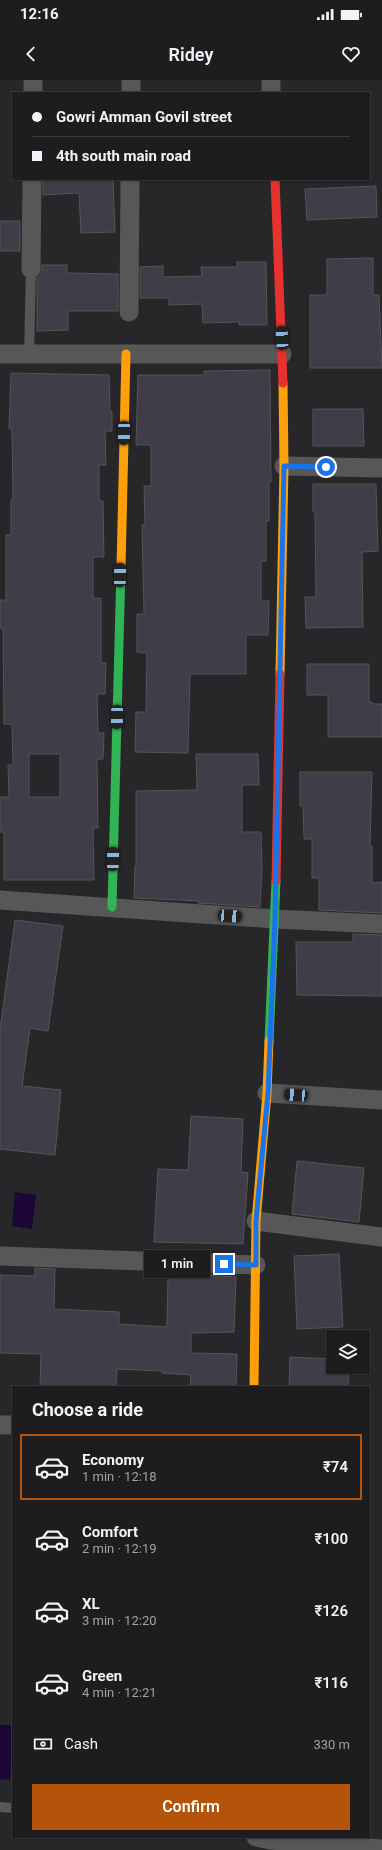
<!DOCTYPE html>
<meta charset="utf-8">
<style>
body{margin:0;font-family:Roboto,sans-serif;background:#2a292b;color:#f1f3f6;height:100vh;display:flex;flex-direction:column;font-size:15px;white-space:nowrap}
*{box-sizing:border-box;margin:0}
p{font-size:13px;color:#a0a1a4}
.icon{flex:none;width:22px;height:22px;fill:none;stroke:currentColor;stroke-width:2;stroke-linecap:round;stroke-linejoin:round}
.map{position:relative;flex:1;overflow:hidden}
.drawer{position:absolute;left:12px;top:1306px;width:358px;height:452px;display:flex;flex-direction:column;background:#1d1c1e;border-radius:0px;box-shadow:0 1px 3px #0004,0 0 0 1px #3b3a3c}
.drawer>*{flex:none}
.hud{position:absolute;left:12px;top:12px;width:358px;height:88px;border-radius:0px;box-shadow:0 1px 3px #0004,0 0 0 1px #3b3a3c;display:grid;align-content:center;height:88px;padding:0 20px;background:#1d1c1e}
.controls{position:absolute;left:326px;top:1250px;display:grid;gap:8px}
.controls a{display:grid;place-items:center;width:44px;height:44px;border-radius:0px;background:#1d1c1e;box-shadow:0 1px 3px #0004,0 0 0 1px #3b3a3c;font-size:20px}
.end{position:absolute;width:18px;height:18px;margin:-9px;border:5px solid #1a73e8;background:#fff;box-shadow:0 0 0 2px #fff}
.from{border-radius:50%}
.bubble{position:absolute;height:28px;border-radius:0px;background:#1d1c1e;box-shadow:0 1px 3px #0004,0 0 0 1px #3b3a3c;font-size:13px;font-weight:600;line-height:28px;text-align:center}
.car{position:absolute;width:12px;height:24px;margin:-12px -6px;border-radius:5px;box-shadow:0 0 3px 1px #0007;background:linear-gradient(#222 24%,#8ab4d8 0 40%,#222 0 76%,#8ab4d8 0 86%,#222 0)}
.hud b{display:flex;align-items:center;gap:14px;height:38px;font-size:15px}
.hud b+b{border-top:1px solid #3b3a3c}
.hud i{width:10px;height:10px;background:#f1f3f6}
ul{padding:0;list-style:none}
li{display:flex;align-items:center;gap:12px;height:66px;margin:0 8px 6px;padding:0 12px;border:2px solid transparent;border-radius:0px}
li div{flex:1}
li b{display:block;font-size:15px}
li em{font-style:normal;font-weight:600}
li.selected{border-color:#b45309}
li>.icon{width:36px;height:36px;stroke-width:1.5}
h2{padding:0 20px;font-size:18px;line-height:48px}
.pay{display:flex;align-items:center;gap:10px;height:44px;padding:0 20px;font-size:15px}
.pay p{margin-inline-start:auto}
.primary-button{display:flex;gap:8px;margin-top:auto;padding:8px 20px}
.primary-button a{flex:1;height:46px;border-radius:0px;background:#b45309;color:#fff;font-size:16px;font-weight:600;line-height:46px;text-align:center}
.status{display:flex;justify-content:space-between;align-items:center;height:28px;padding:0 20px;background:#1d1c1e;direction:ltr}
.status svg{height:11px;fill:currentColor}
header{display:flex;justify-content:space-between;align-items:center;height:52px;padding:0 20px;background:#1d1c1e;font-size:18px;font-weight:600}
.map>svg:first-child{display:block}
.water{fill:#1b0637}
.building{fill:#403d48;stroke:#555456;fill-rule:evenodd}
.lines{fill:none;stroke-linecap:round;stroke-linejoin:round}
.lane{stroke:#585758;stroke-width:10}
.street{stroke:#585758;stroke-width:19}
.fast{stroke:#30b455;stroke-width:9}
.slow{stroke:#ff9f0a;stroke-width:9}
.jam{stroke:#e5322d;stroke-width:9}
.route{stroke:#1a73e8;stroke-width:5}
</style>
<div class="status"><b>12:16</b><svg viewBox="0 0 49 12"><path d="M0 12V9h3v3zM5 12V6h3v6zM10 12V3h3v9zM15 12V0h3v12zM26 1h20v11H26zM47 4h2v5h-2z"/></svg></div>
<header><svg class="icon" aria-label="back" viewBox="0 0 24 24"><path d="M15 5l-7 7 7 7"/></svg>Ridey<svg class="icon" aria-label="heart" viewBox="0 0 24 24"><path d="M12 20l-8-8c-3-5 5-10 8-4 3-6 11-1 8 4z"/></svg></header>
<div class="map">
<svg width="382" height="1770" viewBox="0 0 382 1770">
<rect width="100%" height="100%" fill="#272628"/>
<path class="water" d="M15,1112L36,1115L32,1149L12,1146Z
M0,1645H13L10,1700L0,1699Z"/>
<path class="building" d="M43,99H113L115,152L81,153L79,113L43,115Z
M376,106L377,137L307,140L305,109Z
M0,141H20V171H0Z
M373,178V215H379L382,288H310V215H327V179Z
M237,182H266L267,245H239V242L203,243L202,224L169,225V218H140V187L163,186V197L202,196L201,187H237Z
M42,185H67V193L118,194V231H68V250L37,251V198L41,194Z
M270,290L271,402H269V441H266V481H261V521H269L268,555H246V594H190L188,673L135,672L136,632H146L147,573L137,572V534H144L142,445H145L144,406H151V365H136L138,295H204V291Z
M11,293L109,295L110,331H112V351H105L106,385H99V421H103L104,477H93V518H101V583H106L105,614H97L98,653H104L103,679H97L98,748H93L94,800H4V752H0V717H9L8,685H13L12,644H4L3,548H0V520H6V455H11V420H13L12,349H9ZM29,674H60V717H29Z
M313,329H363L364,366H313Z
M313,404H376L378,471L362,472L363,547L306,548L305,517H316L315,432H313Z
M307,584H369V622H372V624H382V657H328V615H307Z
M196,674H258L259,705H242V752H261L262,791L260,827L198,823L199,821L134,818L135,786H136V711L197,710Z
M300,692H372L370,766H372V803L382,802V833L319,830V798H312V759H304L303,726H300Z
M15,840L63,846L48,951L30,948L22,1006L61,1010L55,1075L0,1069V949Z
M353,854L382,855V916L297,915L296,862H353Z
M191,1036L243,1039L241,1092L248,1093L243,1164L154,1162L158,1089L188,1090Z
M297,1081L364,1088L359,1142L292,1134Z
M339,1174L343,1247L297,1249L294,1176Z
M35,1188L55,1189L54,1229L119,1232V1244L167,1247L168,1197L199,1195L236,1197L234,1252L191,1253V1273L237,1274L236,1307H190L191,1295L162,1293V1291L117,1289L116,1307H40L41,1274L0,1273V1195L35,1196Z
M290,1277L333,1279V1287H349L348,1307H289Z"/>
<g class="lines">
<path class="lane" d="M29,274L31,189
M0,1727L13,1728"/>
<path class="street" d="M271,0V13
M33,13V0
M131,13V0
M31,189L32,99
M129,232L130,99
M0,274H282
M284,386L382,388
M0,820L275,839L382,844
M267,1013L382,1020
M256,1141L382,1157
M0,1176L256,1185
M0,1345H13
M256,1757L271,1760L382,1769"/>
<path class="fast" d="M112,827L121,488
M269,961L276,801"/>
<path class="slow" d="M121,488L126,274
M280,594L284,386L283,303
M254,1307L256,1141L267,1013L269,961"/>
<path class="jam" d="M275,99L283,303
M276,801L280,594"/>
</g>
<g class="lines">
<path class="route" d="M224,1184L256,1185V1141L268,1013L275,839L284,386L326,387"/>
</g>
</svg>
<div class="controls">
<a><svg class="icon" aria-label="layers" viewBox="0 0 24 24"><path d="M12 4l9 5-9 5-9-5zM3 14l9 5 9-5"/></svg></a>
</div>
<i class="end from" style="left:326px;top:387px"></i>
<i class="end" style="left:224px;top:1184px"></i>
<div class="bubble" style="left:144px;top:1170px;width:66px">1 min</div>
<i class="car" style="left:282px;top:258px;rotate:357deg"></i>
<i class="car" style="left:124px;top:353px;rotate:181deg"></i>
<i class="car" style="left:120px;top:495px;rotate:1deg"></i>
<i class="car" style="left:117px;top:637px;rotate:181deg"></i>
<i class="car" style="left:113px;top:779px;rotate:1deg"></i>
<i class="car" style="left:230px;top:836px;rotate:94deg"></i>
<i class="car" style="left:296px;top:1015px;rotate:274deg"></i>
<div class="hud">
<b><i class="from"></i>Gowri Amman Govil street</b>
<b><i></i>4th south main road</b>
</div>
<section class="drawer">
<h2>Choose a ride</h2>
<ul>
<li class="selected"><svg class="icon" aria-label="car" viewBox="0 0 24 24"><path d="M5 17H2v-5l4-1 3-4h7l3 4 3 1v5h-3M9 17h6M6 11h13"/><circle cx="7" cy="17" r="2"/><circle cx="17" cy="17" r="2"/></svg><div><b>Economy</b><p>1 min · 12:18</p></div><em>₹74</em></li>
<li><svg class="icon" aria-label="car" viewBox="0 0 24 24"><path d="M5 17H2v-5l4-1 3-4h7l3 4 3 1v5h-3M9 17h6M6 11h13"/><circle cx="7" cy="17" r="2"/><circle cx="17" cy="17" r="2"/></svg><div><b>Comfort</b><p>2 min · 12:19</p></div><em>₹100</em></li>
<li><svg class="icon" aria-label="car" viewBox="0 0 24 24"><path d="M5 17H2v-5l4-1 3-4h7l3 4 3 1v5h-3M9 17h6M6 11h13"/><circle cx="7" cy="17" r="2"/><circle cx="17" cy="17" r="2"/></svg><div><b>XL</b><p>3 min · 12:20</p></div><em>₹126</em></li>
<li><svg class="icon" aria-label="car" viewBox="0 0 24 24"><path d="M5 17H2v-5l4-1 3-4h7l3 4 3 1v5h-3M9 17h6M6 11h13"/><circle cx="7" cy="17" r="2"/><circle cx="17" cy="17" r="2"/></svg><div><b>Green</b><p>4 min · 12:21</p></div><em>₹116</em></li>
</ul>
<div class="pay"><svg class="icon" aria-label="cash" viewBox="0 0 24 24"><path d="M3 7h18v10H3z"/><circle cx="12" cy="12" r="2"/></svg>Cash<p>330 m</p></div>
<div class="primary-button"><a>Confirm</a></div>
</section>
</div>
